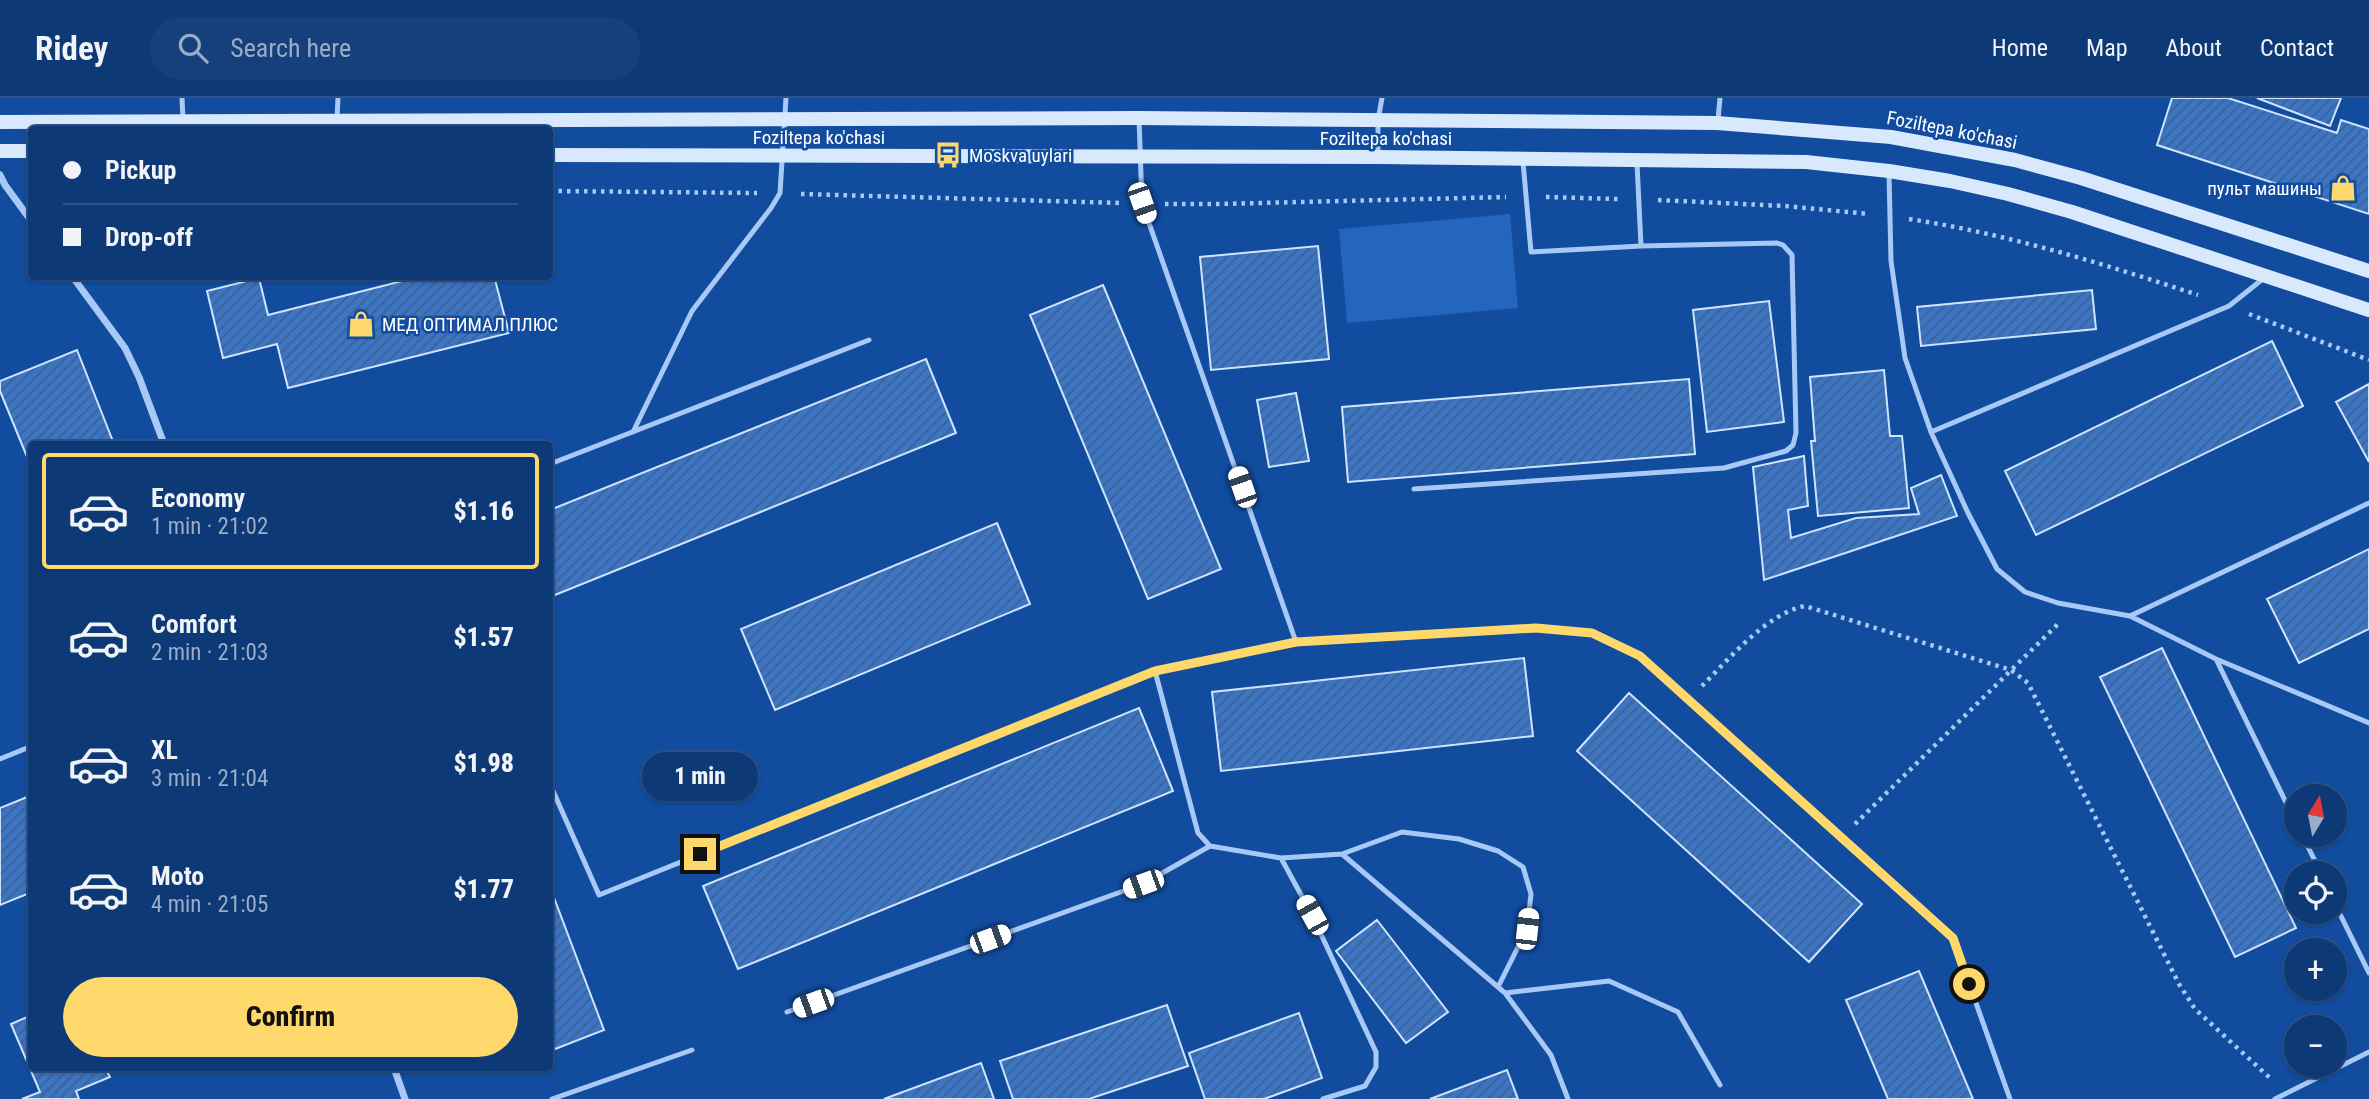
<!DOCTYPE html>
<meta charset="utf-8">
<style>
body{margin:0;font-family:"Roboto Condensed",sans-serif;background:#16407c;color:#f1f3f6;height:100vh;display:flex;flex-direction:column;font-size:26px;white-space:nowrap}
*{box-sizing:border-box;margin:0}
p{font-size:23px;color:#9aacc6}
.icon{flex:none;width:38px;height:38px;fill:none;stroke:currentColor;stroke-width:2;stroke-linecap:round;stroke-linejoin:round}
.map{position:relative;flex:1;overflow:hidden}
.sheet{position:absolute;left:28px;top:343px;width:525px;height:630px;display:flex;flex-direction:column;background:#0d3977;border-radius:7px;box-shadow:0 2px 5px #0004,0 0 0 2px #2d5389}
.sheet>*{flex:none}
.hud{position:absolute;left:28px;top:28px;width:525px;height:154px;border-radius:7px;box-shadow:0 2px 5px #0004,0 0 0 2px #2d5389;display:grid;align-content:center;height:154px;padding:0 35px;background:#0d3977}
.needle{width:46px;rotate:10deg}
.buttons{position:absolute;left:2284px;top:686px;display:grid;gap:14px}
.buttons a{display:grid;place-items:center;width:63px;height:63px;border-radius:50%;background:#0d3977;box-shadow:0 2px 5px #0004,0 0 0 2px #2d5389;font-size:35px}
.end{position:absolute;width:32px;height:32px;margin:-16px;border:9px solid #ffd86c;background:#111;box-shadow:0 0 0 4px #111}
.from{border-radius:50%}
.bubble{position:absolute;height:49px;border-radius:24px;background:#0d3977;box-shadow:0 2px 5px #0004,0 0 0 2px #2d5389;font-size:23px;font-weight:800;line-height:49px;text-align:center}
.car{position:absolute;width:21px;height:42px;margin:-21px -10px;border-radius:9px;box-shadow:0 0 5px 2px #0007;background:linear-gradient(#fff 24%,#345 0 40%,#fff 0 76%,#345 0 86%,#fff 0)}
.hud b{display:flex;align-items:center;gap:24px;height:66px;font-size:26px}
.hud b+b{border-top:2px solid #2d5389}
.hud i{width:18px;height:18px;background:#f1f3f6}
ul{padding:12px 0 0;list-style:none}
li{display:flex;align-items:center;gap:21px;height:116px;margin:0 14px 10px;padding:0 21px;border:4px solid transparent;border-radius:7px}
li div{flex:1}
li b{display:block;font-size:26px}
li em{font-style:normal;font-weight:800}
li.active{border-color:#ffd86c}
li>.icon{width:63px;height:63px;stroke-width:1.5}
.primary-button{display:flex;gap:14px;margin-top:auto;padding:14px 35px}
.primary-button a{flex:1;height:80px;border-radius:42px;background:#ffd86c;color:#111;font-size:28px;font-weight:800;line-height:80px;text-align:center}
header{display:flex;align-items:center;gap:42px;box-sizing:border-box;height:98px;padding:0 35px;background:#0d3977;border-bottom:2px solid #2d5389}
header strong{font-size:33px}
nav{display:flex;gap:38px;margin-inline-start:auto;font-size:24px}
.search{width:490px;height:63px;background:#16407c;display:flex;align-items:center;gap:18px;box-sizing:border-box;padding:0 24px;border-radius:38px;color:#9aacc6;font-size:26px}
.map>svg:first-child{display:block}
.green{fill:#2465bd}
.building{fill:url(#building-hatch);stroke:#d1e4fe;stroke-width:2}
.lines{fill:none;stroke-linecap:round;stroke-linejoin:round}
.path{stroke:#a8c9f5;stroke-width:4.5;stroke-dasharray:3.5 5;stroke-linecap:butt}
.lane{stroke:#a8c9f5;stroke-width:5}
.street{stroke:#a8c9f5;stroke-width:7}
.secondary{stroke:#d8e8fd;stroke-width:14}
.route{stroke:#ffd86c;stroke-width:9}
.labels{text-anchor:middle;dominant-baseline:central;stroke-width:5;stroke-linejoin:round;paint-order:stroke}
.street-label{font-size:19px;fill:#fff;stroke:#114c9f}
.poi-label{font-size:19px;fill:#fff;stroke:#114c9f;text-anchor:start}
</style>
<header>
<strong>Ridey</strong>
<div class="search"><svg class="icon" aria-label="search" viewBox="0 0 24 24"><circle cx="10" cy="10" r="6"/><path d="M15 15l6 6"/></svg>Search here</div>
<nav><a>Home</a><a>Map</a><a>About</a><a>Contact</a></nav>
</header>
<div class="map">
<svg width="2369" height="1001" viewBox="0 0 2369 1001">
<defs>
<pattern id="building-hatch" width="6" height="6" patternUnits="userSpaceOnUse" patternTransform="scale(1.75)"><rect width="6" height="6" fill="#3a75c6"/><path d="M-1 1l2-2M0 6l6-6M5 7l2-2" fill="none" stroke="#436089"/></pattern>
</defs>
<rect width="100%" height="100%" fill="#114c9f"/>
<path class="green" d="M1510,116L1518,210L1347,225L1339,131Z"/>
<path class="building" d="M2172,0H2228L2337,35L2341,22L2369,31V116L2157,47Z
M2257,0H2341L2330,28Z
M1318,148L1329,261L1211,272L1200,159Z
M422,178H494L509,235L288,290L277,246L223,260L207,193L259,180L268,217Z
M1103,187L1221,471L1148,501L1030,217Z
M2092,192L2096,231L1921,248L1917,209Z
M1769,203L1784,324L1707,334L1693,212Z
M2272,243L2303,308L2036,437L2005,373Z
M77,252L114,346H32V371L0,293V283Z
M926,261L956,335L550,499V412Z
M1884,272L1890,338H1902L1909,410L1818,418L1811,343H1815L1810,279Z
M1689,281L1695,356L1348,384L1342,309Z
M2369,286V364L2336,304Z
M1296,295L1309,363L1269,369L1257,302Z
M1804,358L1808,408L1788,412L1791,440L1856,420L1919,416L1911,390L1941,377L1957,418L1764,482L1753,369Z
M997,425L1030,506L775,612L741,531Z
M2369,451V531L2299,565L2267,501Z
M2162,550L2296,830L2235,859L2100,579Z
M1524,560L1533,638L1221,673L1212,594Z
M1629,595L1862,806L1809,864L1577,653Z
M1139,610L1173,693L738,871L703,788Z
M32,697V794L0,807V710Z
M550,789L604,932L550,953Z
M1377,822L1448,914L1406,945L1336,853Z
M1919,873L1973,1001H1888L1846,902Z
M1167,907L1188,968L1089,1001H1013L1000,963Z
M1299,915L1322,980L1264,1001H1205L1189,955Z
M32,917V970H105L110,979L76,993L79,1001H22L40,994L11,926Z
M981,965L994,1001H884Z
M1507,972L1518,1001H1430Z"/>
<g class="lines">
<path class="path" d="M550,93L757,95
M801,96L1121,105
M1546,99L1618,101
M1658,102L1785,108L1869,116
M1165,106H1218L1506,99
M1909,121C2008,136 2104,166 2198,197
M2249,216L2369,262
M1702,588C1728,562 1767,515 1805,508L2011,572L2028,585L2179,886L2195,911L2270,980
M1855,726L2058,526"/>
<path class="lane" d="M182,0L183,23
M337,20L338,0
M1139,21L1142,105L1296,544L1536,529L1592,535L1640,558L1953,840L2010,1001
M1718,22L1720,0
M1378,59V22L1382,0
M1523,64L1531,154L1641,148
M1889,76L1891,163L1905,260L1931,334L1968,415L1997,471L2025,494L2058,505L2130,518L2216,561L2369,625
M633,334L692,213L771,110L780,95L786,0
M1931,334L2229,208L2264,180
M550,366L869,242
M1414,391L1724,370L1786,353L1793,347L1796,335L1792,157L1783,147L1777,145L1641,148L1637,65
M2130,518L2369,405
M2216,561L2296,725
M1155,573L1198,735L1210,748L1281,760L1342,756L1505,895L1551,957L1568,1001
M0,661L32,648
M550,686L599,797L1155,573L1296,544
M2302,737L2321,775
M1342,756L1402,734L1459,741L1498,753L1523,769L1531,796L1527,831L1498,889
M1281,760L1312,817L1376,954V969L1365,988L1323,1001
M2334,804L2369,875
M1505,895L1609,883L1678,914L1720,987
M787,914L1143,786L1210,748
M552,1001L692,952
M2275,1001L2369,954"/>
<path class="street" d="M0,77L5,87L32,124
M72,178L125,250L139,279L164,346
M394,970L405,1001"/>
<path class="secondary" d="M0,24L1139,20L1717,25L1891,39L2015,62L2081,80L2369,173
M0,53H32
M550,57L1378,59L1806,64L1889,73L1950,83L2008,96L2072,114L2369,212"/>
</g>
<g class="lines">
<path class="route" d="M700,756L1155,573L1296,544L1536,530L1592,535L1640,558L1953,840L1969,886"/>
</g>
<defs>
<g id="bus-bare" transform="scale(2.1)"><path d="M-5-6H5V4H4V6H2V4H-2V6H-4V4H-5ZM-3.5-4V0h7V-4ZM-3.5 1.2v1.5H-2V1.2ZM2 1.2v1.5H3.5V1.2Z" fill="#ffd86c" stroke="#114c9f" stroke-width="2.5" paint-order="stroke"/></g>
<g id="shop-bare" transform="scale(2.1)"><path d="M-5-2.5h2.3a2.7 3.5 0 0 1 5.4 0H5L5.5 6h-11ZM-1.5-2.5h3a1.5 2.3 0 0 0-3 0Z" fill="#ffd86c" stroke="#114c9f" stroke-width="2.5" paint-order="stroke"/></g>
</defs>
<g fill-rule="evenodd">
<use href="#bus-bare" x="948" y="57"/>
<use href="#shop-bare" x="2343" y="90"/>
<use href="#shop-bare" x="361" y="226"/>
</g>
<g class="labels">
<g class="street-label">
<text transform="translate(1952 32) rotate(11)">Foziltepa ko'chasi</text>
<text x="819" y="39">Foziltepa ko'chasi</text>
<text x="1386" y="40">Foziltepa ko'chasi</text>
</g>
<g class="poi-label">
<text x="969" y="57">Moskva uylari</text>
<text x="2322" y="90" text-anchor="end">пульт машины</text>
<text x="382" y="226">МЕД ОПТИМАЛ ПЛЮС</text>
</g>
</g>
</svg>
<div class="buttons">
<a><svg class="needle" viewBox="-14 -14 28 28"><path d="M0-13l5 13h-10z" fill="#e53935"/><path d="M0 13l5-13h-10z" fill="#9aacc6"/></svg></a>
<a><svg class="icon" aria-label="locate" viewBox="0 0 24 24"><circle cx="12" cy="12" r="6"/><path d="M12 2v4M12 18v4M2 12h4M18 12h4"/></svg></a>
<a>+</a>
<a>−</a>
</div>
<i class="end from" style="left:1969px;top:886px"></i>
<i class="end" style="left:700px;top:756px"></i>
<div class="bubble" style="left:642px;top:654px;width:116px">1 min</div>
<i class="car" style="left:1142px;top:105px;rotate:161deg"></i>
<i class="car" style="left:1242px;top:389px;rotate:341deg"></i>
<i class="car" style="left:1143px;top:786px;rotate:250deg"></i>
<i class="car" style="left:1312px;top:817px;rotate:331deg"></i>
<i class="car" style="left:1527px;top:831px;rotate:6deg"></i>
<i class="car" style="left:990px;top:841px;rotate:70deg"></i>
<i class="car" style="left:813px;top:905px;rotate:250deg"></i>
<div class="hud">
<b><i class="from"></i>Pickup</b>
<b><i></i>Drop-off</b>
</div>
<section class="sheet">
<ul>
<li class="active"><svg class="icon" aria-label="car" viewBox="0 0 24 24"><path d="M5 17H2v-5l4-1 3-4h7l3 4 3 1v5h-3M9 17h6M6 11h13"/><circle cx="7" cy="17" r="2"/><circle cx="17" cy="17" r="2"/></svg><div><b>Economy</b><p>1 min · 21:02</p></div><em>$1.16</em></li>
<li><svg class="icon" aria-label="car" viewBox="0 0 24 24"><path d="M5 17H2v-5l4-1 3-4h7l3 4 3 1v5h-3M9 17h6M6 11h13"/><circle cx="7" cy="17" r="2"/><circle cx="17" cy="17" r="2"/></svg><div><b>Comfort</b><p>2 min · 21:03</p></div><em>$1.57</em></li>
<li><svg class="icon" aria-label="car" viewBox="0 0 24 24"><path d="M5 17H2v-5l4-1 3-4h7l3 4 3 1v5h-3M9 17h6M6 11h13"/><circle cx="7" cy="17" r="2"/><circle cx="17" cy="17" r="2"/></svg><div><b>XL</b><p>3 min · 21:04</p></div><em>$1.98</em></li>
<li><svg class="icon" aria-label="car" viewBox="0 0 24 24"><path d="M5 17H2v-5l4-1 3-4h7l3 4 3 1v5h-3M9 17h6M6 11h13"/><circle cx="7" cy="17" r="2"/><circle cx="17" cy="17" r="2"/></svg><div><b>Moto</b><p>4 min · 21:05</p></div><em>$1.77</em></li>
</ul>
<div class="primary-button"><a>Confirm</a></div>
</section>
</div>
